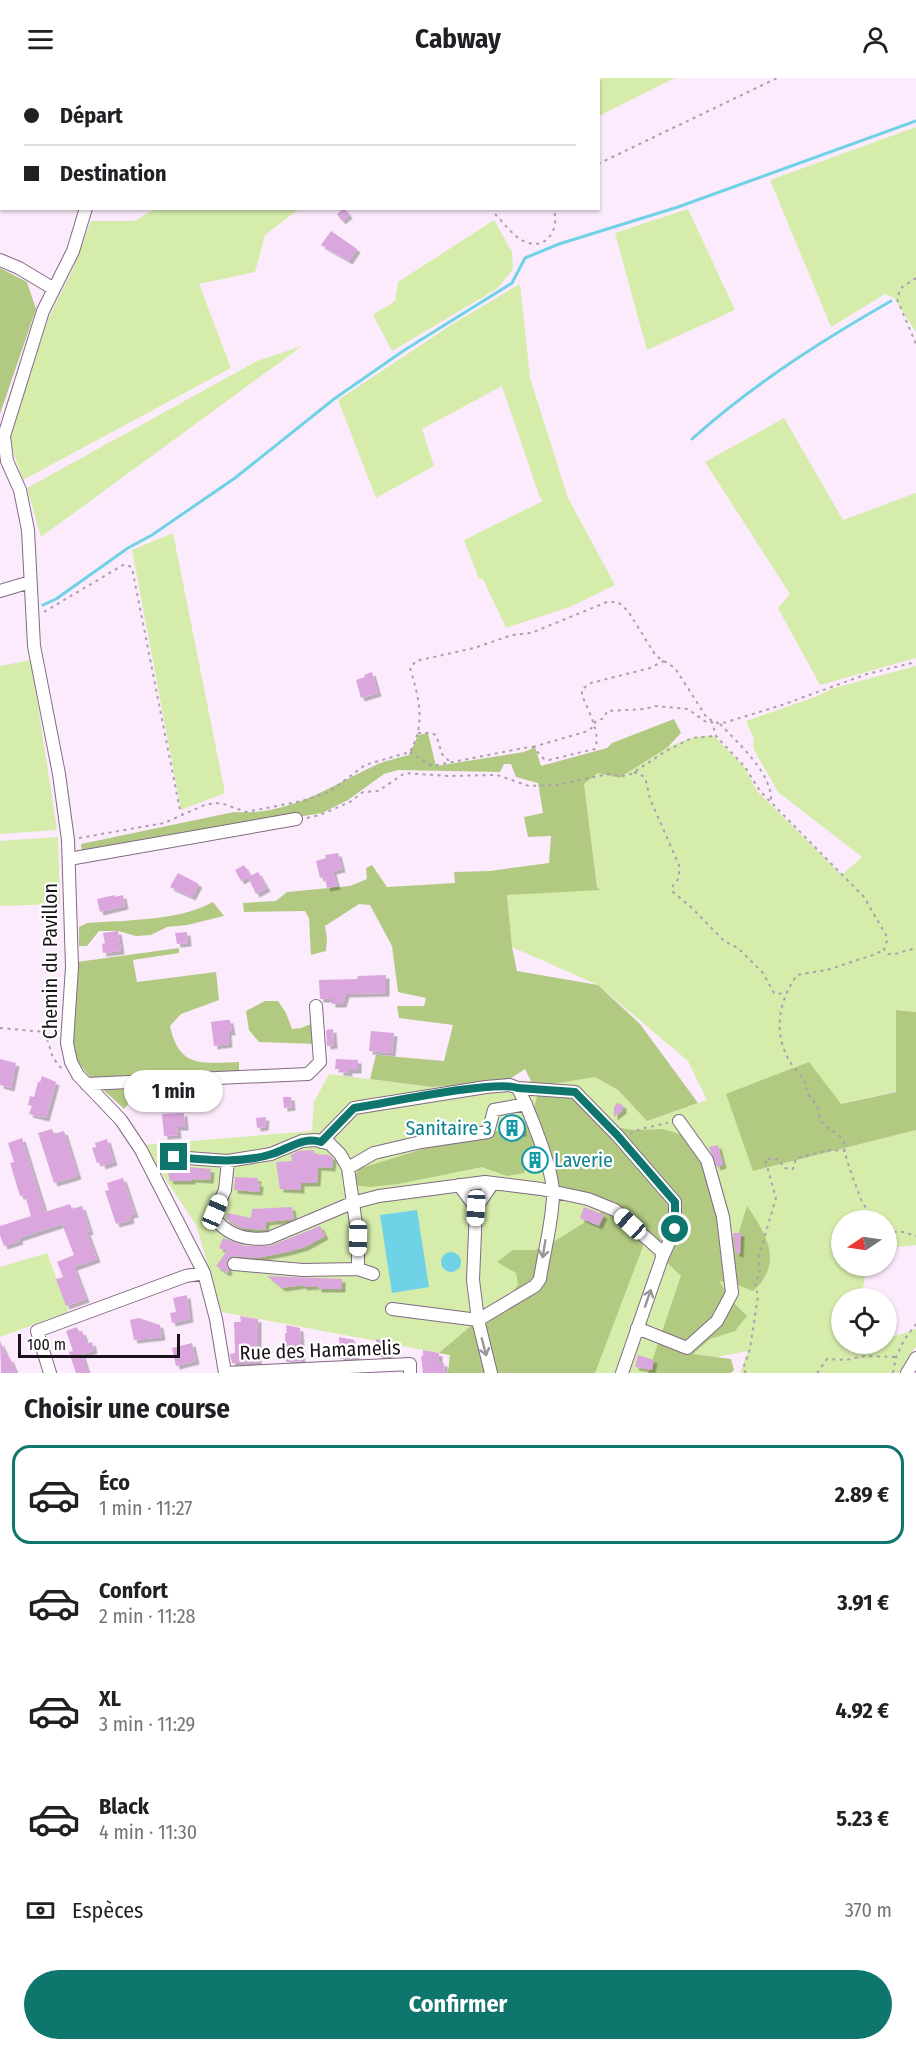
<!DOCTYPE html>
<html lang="fr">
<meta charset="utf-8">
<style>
body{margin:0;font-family:"Fira Sans Condensed",sans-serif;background:#f2f2f2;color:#202124;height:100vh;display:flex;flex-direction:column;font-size:22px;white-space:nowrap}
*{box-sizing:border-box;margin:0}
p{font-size:20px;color:#757577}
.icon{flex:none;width:33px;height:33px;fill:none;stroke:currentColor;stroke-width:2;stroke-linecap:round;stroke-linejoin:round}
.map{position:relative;height:1295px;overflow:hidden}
.details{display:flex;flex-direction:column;background:#fff;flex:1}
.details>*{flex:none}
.hud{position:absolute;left:0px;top:0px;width:600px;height:132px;box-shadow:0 2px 4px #0004;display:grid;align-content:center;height:132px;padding:0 24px;background:#fff}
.needle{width:39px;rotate:257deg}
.buttons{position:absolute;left:831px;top:1132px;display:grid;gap:12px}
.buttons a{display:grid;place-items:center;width:66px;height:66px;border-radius:50%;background:#fff;box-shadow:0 2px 4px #0004;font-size:30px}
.scale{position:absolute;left:18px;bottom:15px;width:162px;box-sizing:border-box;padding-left:6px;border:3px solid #1a111b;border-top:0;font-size:16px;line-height:21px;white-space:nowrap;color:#1a111b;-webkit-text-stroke:4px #fefefe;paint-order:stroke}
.end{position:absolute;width:27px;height:27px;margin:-14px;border:8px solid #0f766e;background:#fff;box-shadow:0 0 0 3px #fff}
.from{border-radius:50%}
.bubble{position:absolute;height:42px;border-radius:21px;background:#fff;box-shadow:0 2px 4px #0004;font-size:20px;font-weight:700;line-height:42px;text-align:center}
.car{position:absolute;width:18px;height:36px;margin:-18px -9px;border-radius:8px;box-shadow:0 0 4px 2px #0007;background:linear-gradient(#fff 24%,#345 0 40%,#fff 0 76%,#345 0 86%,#fff 0)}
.hud b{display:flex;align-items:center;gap:21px;height:57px;font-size:22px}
.hud b+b{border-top:2px solid #e0e0e0}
.hud i{width:15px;height:15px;background:#202124}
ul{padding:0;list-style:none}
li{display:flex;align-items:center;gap:18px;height:99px;margin:0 12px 9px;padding:0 12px;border:3px solid transparent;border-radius:18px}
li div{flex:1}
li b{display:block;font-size:22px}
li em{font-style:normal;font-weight:700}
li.selected{border-color:#0f766e}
li>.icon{width:54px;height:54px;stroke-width:1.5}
h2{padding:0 24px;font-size:27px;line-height:72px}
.pay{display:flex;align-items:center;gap:15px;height:66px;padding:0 24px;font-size:22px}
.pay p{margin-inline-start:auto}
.cta{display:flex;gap:12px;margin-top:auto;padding:12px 24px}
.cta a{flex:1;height:69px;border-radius:36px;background:#0f766e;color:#fff;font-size:24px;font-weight:700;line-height:69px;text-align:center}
header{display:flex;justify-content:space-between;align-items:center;height:78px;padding:0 24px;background:#fff;font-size:27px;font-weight:700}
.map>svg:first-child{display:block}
.green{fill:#d6ecab}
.forest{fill:#b2c982}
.water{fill:#70d2e6}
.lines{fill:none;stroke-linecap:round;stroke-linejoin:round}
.stream{stroke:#70d2e6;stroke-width:3}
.building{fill:#daa6dd;filter:url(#shadow)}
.minor-casing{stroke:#826a83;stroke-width:14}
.path{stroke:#ad9ead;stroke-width:2;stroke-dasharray:3 4.5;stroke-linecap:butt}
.minor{stroke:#fff;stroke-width:12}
.oneway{stroke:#989498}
.route{stroke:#0f766e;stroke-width:8}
.labels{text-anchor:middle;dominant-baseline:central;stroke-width:4.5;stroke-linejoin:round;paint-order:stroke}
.street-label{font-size:20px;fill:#1a111b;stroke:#fefefe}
.culture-label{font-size:20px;fill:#0d838f;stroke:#fefefe;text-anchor:end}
</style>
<header><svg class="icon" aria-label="menu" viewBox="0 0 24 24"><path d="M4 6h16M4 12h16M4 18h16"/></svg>Cabway<svg class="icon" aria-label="person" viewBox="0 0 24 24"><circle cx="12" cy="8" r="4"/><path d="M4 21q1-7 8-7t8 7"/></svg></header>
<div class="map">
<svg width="916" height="1295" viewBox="0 0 916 1295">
<defs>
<filter id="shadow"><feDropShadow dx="3.5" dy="3.5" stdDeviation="0" flood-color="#0004"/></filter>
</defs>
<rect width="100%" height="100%" fill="#fcebfc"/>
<path class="green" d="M120,0H239L240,1L128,2Z
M332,0H502L330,2Z
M588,0H675L599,38L598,2L585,1Z
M916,49V254L894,220L885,216L831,249L770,102Z
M155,131H299L265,157L255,194L199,206L231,290L23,402L9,362L48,241L72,193L91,143H134Z
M688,131L735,232L647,272L615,155Z
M494,142L512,174L513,191L498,210L392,273L373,237L395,223L398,204Z
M520,206L530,300L568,420L615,507L570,529L506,550L483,501H479L464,462L543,423L539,417L502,308L422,351L434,388L376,420L338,322L454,245Z
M302,268L41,459L27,410L257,283Z
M784,340L843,442L916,415V580L820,607L778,530L790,516L705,384Z
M173,455L225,715L181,732L132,472Z
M31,582L57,752L0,756V588Z
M916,588V934L896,932L897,1013L841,1026L753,1093L916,1052V1167L887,1170L886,1143H842V1188H867L861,1221H842V1266H853V1270L869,1266H886L887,1261L916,1251V1268L899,1295H740L748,1273L695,1283L689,1295H448L450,1277L222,1234L196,1147L143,1067L312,1053L314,1024L329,996L431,1009L595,999L618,1012L647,1043L707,1022L688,983L598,907L512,869L507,817L597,809L584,706L598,695L619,700C647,683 679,655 714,658L745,690L757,713L842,797L862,779L778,714L753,670L754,661L746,643L815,619L834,610Z
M58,759L60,826L0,828V763Z
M47,1175L69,1234L0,1259V1189Z"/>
<path class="forest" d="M0,190L27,204L36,231L0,336Z
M674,641L681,655L668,669L619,700L598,695L584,706L597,809L600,812L507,817L512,869L517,893L598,907L640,946L698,1025L647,1043L618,1012L595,999L534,1009L525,991L504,1005L431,1009L370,1001L376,977L444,983L453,947L399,940L397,928H424L426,920L398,914L392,868L370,827L359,826L325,848L327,860L326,873L311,877L309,840L305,833L244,834L243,825L276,823L287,814L350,808L367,801L366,790L372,787L387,809L455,805L454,794L490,793L549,785L551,758L528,759L524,739L543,735L538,705L516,699L511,686H504L500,694L398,692L384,696L348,722L322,735L82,775L81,766L234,734C290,738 330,708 378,686C388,682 399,680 409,677L418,657L428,655L436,688L524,674L535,669L541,688L607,670L612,665Z
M213,824L224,838L187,847L167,849L151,857L136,858L118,853H99L87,868H79V849L87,845C126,842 179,843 213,824Z
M179,870V875L133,882L137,904L216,894L219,922L181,936L170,948C179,991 203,985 239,984V995L152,999L124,1031C110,1017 90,1002 79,985C67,965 75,909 77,884Z
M265,923H278L286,935L292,951L301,950L313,945L316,966L259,964L249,952L246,933Z
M896,932L916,934V1052L753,1093L726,1016L809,984L841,1026L896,1014Z
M539,1011L563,1015L587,1030L607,1048L634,1052L663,1051L689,1059L705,1093L722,1162L738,1157L747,1128C767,1157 784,1185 753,1213L732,1205L719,1203L733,1224L747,1238L735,1253L710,1261L693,1276L731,1281L734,1292L731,1295H648L681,1198L645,1163L595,1295H448L450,1277L439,1275L478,1242L506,1224L518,1206L516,1195L497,1184L513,1172H535L555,1163L606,1131L551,1105L552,1079L542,1063L532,1071L524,1095L507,1098L482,1089L398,1106L370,1109L353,1107L358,1091L465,1058L529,1048Z"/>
<path class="water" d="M417,1132L429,1209L392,1215L380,1137Z
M441 1184a10 10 0 1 1 20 0a10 10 0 1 1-20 0Z"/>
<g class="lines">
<path class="stream" d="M692,361C752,307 821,263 891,223
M43,527L56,521L128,470L152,457L235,400L334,321L403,273L512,205L525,180L559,166L678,129L916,43"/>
</g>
<path class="building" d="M344,130L349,137L342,143L337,136Z
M331,153L357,171L349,183L321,167Z
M372,594L378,615L361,620L356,602L365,599L364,597Z
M338,775L342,791L333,793L337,808L327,810L325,799L320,800L316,783L326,780L325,777Z
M244,787L250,798L258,794L267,810L256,816L248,799L241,803L235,792Z
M178,795L199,806L192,819L170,809Z
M115,817V819L123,817L125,828L100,834L97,821Z
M118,853L121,873L103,875L102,866L105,865L103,855Z
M187,854L188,865L177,866L175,855Z
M386,897V915L346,916L343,926H332V921H320L319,902L357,901L358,898Z
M225,942H230L232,954H228L229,966L214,968L211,944Z
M333,951L334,967L327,968L326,952Z
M371,953L394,955L392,975L369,973Z
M0,981L16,985L11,1010L0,1007Z
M336,981L358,982V992H349V995L340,994V991H335Z
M42,998L56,1004L46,1040L29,1036L32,1028L28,1027L30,1018L34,1019L38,1004H40Z
M283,1019H291L292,1029L284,1030Z
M617,1025L623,1027V1032L614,1039V1029Z
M184,1035L185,1049H177L178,1057L164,1058L162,1036Z
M266,1039L265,1049L257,1050L256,1040Z
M522,1042L523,1055L502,1057L500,1045Z
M52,1051L54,1056L64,1053L78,1098L54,1105L38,1055Z
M22,1060L45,1134L70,1126L72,1131L82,1128L90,1153L87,1154L97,1181L74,1189L86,1221L66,1228L56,1201L63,1199L57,1184L74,1177L62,1146L19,1160L20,1163L4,1168L0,1157V1148L31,1138L25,1117L20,1118L10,1085L14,1084L8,1065Z
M107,1061L114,1084L102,1088L101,1084L97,1085L92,1070L96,1069L95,1065Z
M718,1067L723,1087L717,1089L709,1069Z
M314,1072V1076L329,1077L333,1080L332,1090L318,1089L317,1105H301V1112L280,1111L276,1084L292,1083L291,1077L298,1073Z
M536,1076L539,1088L531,1089L530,1077Z
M175,1088L211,1091L210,1102L192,1101V1103H170L167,1090Z
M235,1099L258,1100L257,1105H260L259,1114L234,1112Z
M123,1100L135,1136L130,1137L131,1142L116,1146L105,1113L109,1112L107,1105Z
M292,1129L294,1141L266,1144L265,1152L242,1150L226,1141L227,1135L251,1140L252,1131Z
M584,1129L604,1137L599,1148L580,1140Z
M320,1148L325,1158L305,1169L287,1174L257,1180L231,1178L226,1185L229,1192L227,1195L216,1188L227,1173L219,1170L223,1160L245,1168H270Z
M733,1155H741L740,1176L736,1175Z
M267,1198L342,1201V1211H318V1208L303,1209V1207L282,1210Z
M187,1217L190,1241L172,1245L170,1235L176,1234L173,1220Z
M240,1238L258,1241V1285H232L230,1276L235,1275L234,1244H241Z
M139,1240L160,1247L162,1259L134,1262L130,1242Z
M286,1247L300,1250L302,1283L286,1284L285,1255H287Z
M77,1249L79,1254L82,1253L87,1266L92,1264L94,1272L82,1277L88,1295H76L69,1274L73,1273L66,1253Z
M339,1259L354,1262L357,1271L355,1280L340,1281Z
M376,1261L389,1264V1279H379V1275H376Z
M0,1263L8,1281L10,1280L16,1295H1Z
M192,1265L196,1283L176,1288L172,1270Z
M423,1272L439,1275V1285H444L445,1295H423L421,1278H423Z
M638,1277L654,1282L652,1292L635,1289Z"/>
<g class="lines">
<g class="minor-casing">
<path id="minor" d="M94,0V2
M86,130L73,173L43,233L4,358L7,383L20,412L28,452L34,568L59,696L68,762L72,889L67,965L71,984L78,997L121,1042L141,1072L204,1195L216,1241L225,1295
M0,182L19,190L54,211
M0,513L30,504
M69,781L296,741
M86,1006L308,996L320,984L316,928
M518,1010L575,1014L617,1057L675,1124V1151L662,1180
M321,1064L354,1030L486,1009L510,1007L518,1010C529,1032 553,1091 553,1115C553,1143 544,1173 540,1201L535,1208L478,1242L392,1231
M174,1079L228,1083L271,1076L302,1063L316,1062L330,1066L340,1076L348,1090L358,1160V1191
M228,1083L225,1112L215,1134V1141C229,1158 247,1163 269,1160L352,1125L379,1118L485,1104L541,1111L588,1121L615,1132L661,1173L662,1180L622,1295
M348,1090L374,1075L421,1064L488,1054L494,1032L526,1026
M459,1107L476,1130
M234,1186L303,1192L358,1191L373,1196
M637,1250L687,1270L717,1243L732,1215L723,1139L707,1082L679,1043
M50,1295L37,1253L186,1198L204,1195
M225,1295L410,1286V1295
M491,1295L478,1242L473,1202L476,1130L493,1105
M907,1295L916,1280"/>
</g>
<path class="path" d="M598,86L777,0
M495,136C504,145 514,160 526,164C547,173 561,149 553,130
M916,200L901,210L897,221L916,266
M44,534L123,487H128L132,490L180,732L183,737
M720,646C739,666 773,696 771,724
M418,655H431L436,657L442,676L449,683
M533,669L588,653L594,648L595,644L604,640L607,633L645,631L655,628L688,631L706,644H712L716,658L745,689L760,713L864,819L886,857L887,863L884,871L888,876H895L916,870
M410,674L432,688L529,669H533L544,681L549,682L595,671C601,654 588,633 582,617V611L591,605L650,590L664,583
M634,694L643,698L646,703L650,721L679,787V800L672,809L673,814L692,830L724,863L738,870L763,895L774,915L786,916
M307,740L320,737L350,724L363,714L378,713L405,695L449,698L497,697L529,708L556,707L608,696L623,698L631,696L666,673L692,660L716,658
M79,760L164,745L207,726L221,725L246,734L302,723L329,714L365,687L410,674C426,645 419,620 410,590L416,583L474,570L512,557L531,555L607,524H618L628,533L656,578L675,590L707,640L720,646L782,627L867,596L916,584
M0,950L45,954L53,980L63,992
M630,1056L640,1051L668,1045
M872,1143C870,1133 863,1128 860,1119C855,1105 849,1090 845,1075C844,1070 845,1066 843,1062C837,1053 827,1052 822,1044C819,1040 819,1035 818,1031C815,1024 811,1021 808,1016C806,1012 806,1006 804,1002C800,996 794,990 790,984C773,955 778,924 797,897L827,892L876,876L883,872
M886,1154H903L916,1158
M746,1295L743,1291L750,1271L758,1218L755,1205L760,1195L758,1181L776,1120L765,1081H779L784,1090L793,1091L796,1080L831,1072L845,1073
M817,1295L827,1281L846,1282L865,1278L896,1279
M893,1295L896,1279L904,1262L916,1246"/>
<use href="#minor" class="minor"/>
</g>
<defs><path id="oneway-shaft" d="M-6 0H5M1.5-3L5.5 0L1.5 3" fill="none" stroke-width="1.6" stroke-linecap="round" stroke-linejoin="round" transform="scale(1.5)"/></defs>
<g class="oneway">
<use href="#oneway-shaft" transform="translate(544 1171) rotate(99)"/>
<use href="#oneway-shaft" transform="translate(648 1220) rotate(-71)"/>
<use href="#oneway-shaft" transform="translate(484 1269) rotate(75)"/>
</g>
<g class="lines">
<path class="route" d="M174,1079C207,1082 241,1086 272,1076C288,1071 304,1058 321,1064L354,1030L366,1028C395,1023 496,1002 518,1010L575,1014L617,1057L675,1124V1151"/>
</g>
<defs>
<g id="building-ring" transform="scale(1.35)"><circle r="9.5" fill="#fefefe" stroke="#0f9aa8" stroke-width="1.5"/><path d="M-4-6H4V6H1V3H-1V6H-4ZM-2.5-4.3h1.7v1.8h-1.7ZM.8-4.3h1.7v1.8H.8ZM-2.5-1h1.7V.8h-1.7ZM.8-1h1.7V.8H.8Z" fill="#0f9aa8"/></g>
</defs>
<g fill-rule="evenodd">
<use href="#building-ring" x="512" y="1050"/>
<use href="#building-ring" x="535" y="1082"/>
</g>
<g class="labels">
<g class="street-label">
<text transform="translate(50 883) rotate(-90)">Chemin du Pavillon</text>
<text transform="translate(320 1272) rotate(-2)">Rue des Hamamelis</text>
</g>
<g class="culture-label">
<text x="492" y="1050">Sanitaire 3</text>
<text x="554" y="1082" text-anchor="start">Laverie</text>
</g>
</g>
</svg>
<div class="buttons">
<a><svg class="needle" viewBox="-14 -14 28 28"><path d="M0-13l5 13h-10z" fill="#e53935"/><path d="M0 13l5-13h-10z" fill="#757577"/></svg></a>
<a><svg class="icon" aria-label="locate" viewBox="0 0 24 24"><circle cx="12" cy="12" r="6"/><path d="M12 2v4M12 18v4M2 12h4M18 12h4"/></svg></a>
</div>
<div class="scale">100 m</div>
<i class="end from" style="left:675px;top:1151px"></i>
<i class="end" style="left:174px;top:1079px"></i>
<div class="bubble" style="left:124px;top:992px;width:99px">1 min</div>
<i class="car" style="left:476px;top:1130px;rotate:183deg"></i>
<i class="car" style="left:215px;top:1134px;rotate:23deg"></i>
<i class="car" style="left:630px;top:1146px;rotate:312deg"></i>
<i class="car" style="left:358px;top:1160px;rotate:181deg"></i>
<div class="hud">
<b><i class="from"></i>Départ</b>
<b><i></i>Destination</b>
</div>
</div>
<section class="details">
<h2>Choisir une course</h2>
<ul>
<li class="selected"><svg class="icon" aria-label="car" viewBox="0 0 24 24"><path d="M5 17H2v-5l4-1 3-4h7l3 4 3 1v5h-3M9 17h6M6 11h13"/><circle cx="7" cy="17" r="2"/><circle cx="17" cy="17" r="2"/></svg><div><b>Éco</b><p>1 min · 11:27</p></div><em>2.89 €</em></li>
<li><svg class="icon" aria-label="car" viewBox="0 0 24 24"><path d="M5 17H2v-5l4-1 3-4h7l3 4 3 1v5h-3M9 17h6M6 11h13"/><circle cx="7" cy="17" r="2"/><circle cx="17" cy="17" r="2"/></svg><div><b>Confort</b><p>2 min · 11:28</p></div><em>3.91 €</em></li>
<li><svg class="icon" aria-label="car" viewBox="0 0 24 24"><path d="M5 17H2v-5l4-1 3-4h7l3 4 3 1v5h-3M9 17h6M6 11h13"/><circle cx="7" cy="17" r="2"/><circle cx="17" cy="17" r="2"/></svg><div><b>XL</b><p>3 min · 11:29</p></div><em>4.92 €</em></li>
<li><svg class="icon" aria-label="car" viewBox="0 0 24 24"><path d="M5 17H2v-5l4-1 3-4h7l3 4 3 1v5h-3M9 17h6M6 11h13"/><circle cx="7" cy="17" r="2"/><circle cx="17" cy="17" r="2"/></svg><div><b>Black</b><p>4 min · 11:30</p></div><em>5.23 €</em></li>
</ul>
<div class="pay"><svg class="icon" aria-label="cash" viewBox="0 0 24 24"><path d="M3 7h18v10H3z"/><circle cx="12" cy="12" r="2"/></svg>Espèces<p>370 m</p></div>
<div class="cta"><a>Confirmer</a></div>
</section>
